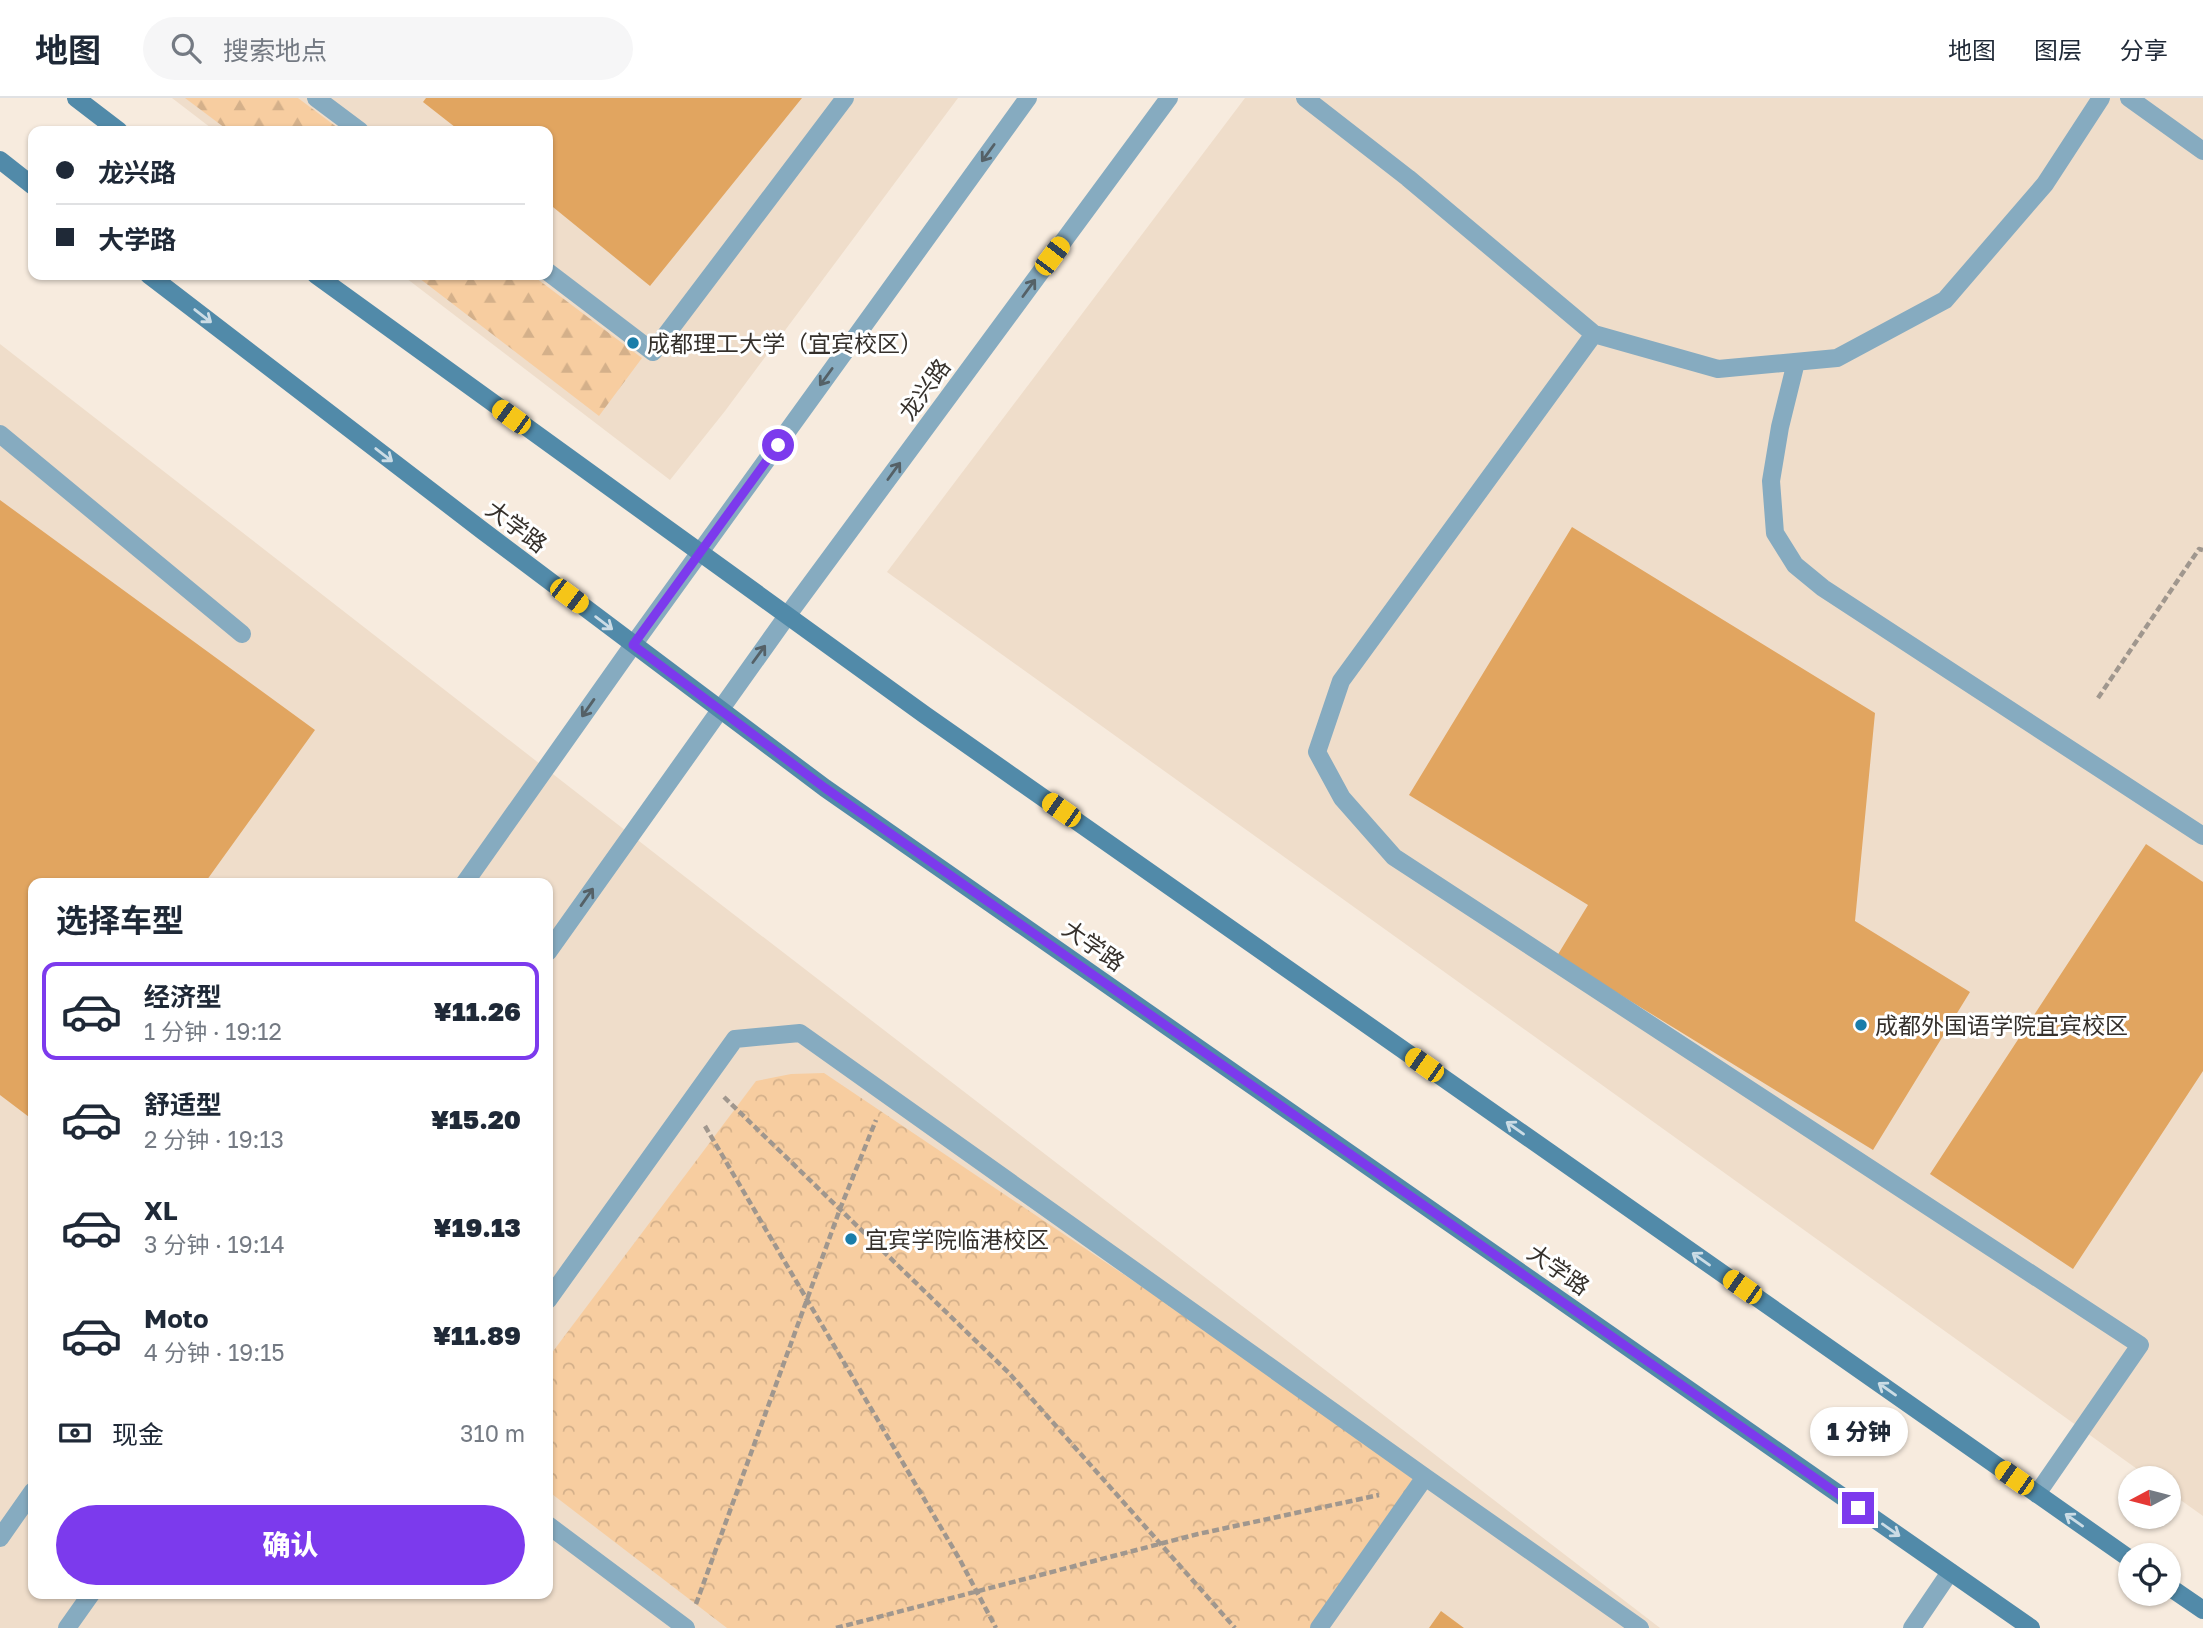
<!DOCTYPE html>
<html lang="zh">
<meta charset="utf-8">
<style>
body{margin:0;font-family:"Golos Text","Noto Sans SC",sans-serif;background:#f6f6f7;color:#1f2937;height:100vh;display:flex;flex-direction:column;font-size:26px;white-space:nowrap}
*{box-sizing:border-box;margin:0}
p{font-size:23px;color:#747a83}
.icon{flex:none;width:38px;height:38px;fill:none;stroke:currentColor;stroke-width:2;stroke-linecap:round;stroke-linejoin:round}
.map{position:relative;flex:1;overflow:hidden}
.side{position:absolute;left:28px;top:780px;width:525px;height:721px;display:flex;flex-direction:column;background:#fff;border-radius:14px;box-shadow:0 2px 5px #0004}
.side>*{flex:none}
.top-card{position:absolute;left:28px;top:28px;width:525px;height:154px;border-radius:14px;box-shadow:0 2px 5px #0004;display:grid;align-content:center;height:154px;padding:0 28px;background:#fff}
.needle{width:46px;rotate:263deg}
.buttons{position:absolute;left:2118px;top:1368px;display:grid;gap:14px}
.buttons a{display:grid;place-items:center;width:63px;height:63px;border-radius:50%;background:#fff;box-shadow:0 2px 5px #0004;font-size:35px}
.end{position:absolute;width:32px;height:32px;margin:-16px;border:9px solid #7c3aed;background:#fff;box-shadow:0 0 0 4px #fff}
.from{border-radius:50%}
.bubble{position:absolute;height:49px;border-radius:24px;background:#fff;box-shadow:0 2px 5px #0004;font-size:23px;font-weight:800;line-height:49px;text-align:center}
.car{position:absolute;width:21px;height:42px;margin:-21px -10px;border-radius:9px;box-shadow:0 0 5px 2px #0007;background:linear-gradient(#f5c518 24%,#345 0 40%,#f5c518 0 76%,#345 0 86%,#f5c518 0)}
.top-card b{display:flex;align-items:center;gap:24px;height:66px;font-size:26px}
.top-card b+b{border-top:2px solid #e0e1e3}
.top-card i{width:18px;height:18px;background:#1f2937}
ul{padding:0;list-style:none}
li{display:flex;align-items:center;gap:21px;height:98px;margin:0 14px 10px;padding:0 14px;border:4px solid transparent;border-radius:14px}
li div{flex:1}
li b{display:block;font-size:26px}
li em{font-style:normal;font-weight:800}
li.active{border-color:#7c3aed}
li>.icon{width:63px;height:63px;stroke-width:1.5}
h2{padding:0 28px;font-size:32px;line-height:84px}
.pay{display:flex;align-items:center;gap:18px;height:77px;padding:0 28px;font-size:26px}
.pay p{margin-inline-start:auto}
.cta{display:flex;gap:14px;margin-top:auto;padding:14px 28px}
.cta a{flex:1;height:80px;border-radius:42px;background:#7c3aed;color:#fff;font-size:28px;font-weight:800;line-height:80px;text-align:center}
header{display:flex;align-items:center;gap:42px;box-sizing:border-box;height:98px;padding:0 35px;background:#fff;border-bottom:2px solid #e0e1e3}
header strong{font-size:33px}
nav{display:flex;gap:38px;margin-inline-start:auto;font-size:24px}
.search{width:490px;height:63px;background:#f6f6f7;display:flex;align-items:center;gap:18px;box-sizing:border-box;padding:0 24px;border-radius:38px;color:#747a83;font-size:26px}
.map>svg:first-child{display:block}
.built{fill:#efddca;fill-rule:evenodd}
.forest{fill:url(#forest-firs)}
.park{fill:url(#park-crowns)}
.building{fill:#e1a560}
.lines{fill:none;stroke-linecap:round;stroke-linejoin:round}
.path{stroke:#a0978e;stroke-width:4.5;stroke-dasharray:7 3.5;stroke-linecap:butt}
.street{stroke:#86abc0;stroke-width:18}
.secondary{stroke:#518aa9;stroke-width:18}
.oneway{stroke:#556167}
.oneway2{stroke:#cbdce5}
.route{stroke:#7c3aed;stroke-width:9}
.poi-dot{fill:#1a7da9;stroke:#fff;stroke-width:2.5}
.labels{text-anchor:middle;dominant-baseline:central;stroke-width:6;stroke-linejoin:round;paint-order:stroke}
.poi-label{font-size:23px;fill:#35302b;stroke:#fff;text-anchor:start}
.street-label{font-size:23px;fill:#35302b;stroke:#fff}
</style>
<header>
<strong>地图</strong>
<div class="search"><svg class="icon" aria-label="search" viewBox="0 0 24 24"><circle cx="10" cy="10" r="6"/><path d="M15 15l6 6"/></svg>搜索地点</div>
<nav><a>地图</a><a>图层</a><a>分享</a></nav>
</header>
<div class="map">
<svg width="2203" height="1530" viewBox="0 0 2203 1530">
<defs>
<pattern id="forest-firs" width="22" height="20" patternUnits="userSpaceOnUse" patternTransform="scale(1.75)"><rect width="22" height="20" fill="#f7cda0"/><path d="M5 1l3.5 6h-7zM16 11l3.5 6h-7z" fill="#d4b08a"/></pattern>
<pattern id="park-crowns" width="20" height="18" patternUnits="userSpaceOnUse" patternTransform="scale(1.75)"><rect width="20" height="18" fill="#f7cda0"/><path d="M2 6a3 3 0 1 1 6 0M12 15a3 3 0 1 1 6 0" fill="none" stroke="#d4b08a"/></pattern>
</defs>
<rect width="100%" height="100%" fill="#f7ebde"/>
<path class="built" d="M172,0H958L725,313L670,382L402,177H548V33H215Z
M1245,0H2203V1418L2168,1393V1381H2151L887,474Z
M0,246L684,778L1660,1530H0ZM33,786H548V1496H33Z"/>
<path class="forest" d="M185,0H298L342,33H229Z
M415,177H532L642,260L599,318Z"/>
<path class="park" d="M824,975L1425,1379L1319,1530H727L548,1393V1260L756,983L791,976Z"/>
<path class="building" d="M426,0H802L650,188L548,105V33H460L423,4Z
M0,402L315,632L204,786H33V1022L0,997Z
M1572,429L1875,615L1855,823L1970,894L1873,1052L1557,858L1588,807L1409,697Z
M2146,746L2203,784V973L2073,1171L1930,1076Z
M1441,1513L1464,1530H1429Z"/>
<g class="lines">
<path class="path" d="M2098,600L2199,451L2203,452
M724,999L1009,1275L1235,1530
M705,1028L960,1462L996,1530
M696,1506L840,1111L876,1022
M836,1530L1198,1436L1379,1397"/>
<path class="street" d="M316,0L360,33
M1305,0L1408,80L1594,236L1718,271L1837,260L1945,202L2045,86L2101,0
M2129,0L2203,53
M548,174L653,254L845,0
M1594,236L1341,583L1317,654L1342,700L1394,759L2140,1247L2037,1396
M1796,264L1780,329L1771,383L1775,435L1795,467L1823,490L2203,738
M0,336L242,536
M464,786L633,547L1028,0
M548,854L787,518L1169,0
M548,1202L735,941L800,935L1425,1379
M548,1427L686,1530
M0,1440L33,1393
M67,1530L91,1496
M1319,1530L1425,1379L1640,1530
M1912,1530L1950,1474"/>
<path class="secondary" d="M76,0L119,33
M0,62L33,88
M149,177L483,433L825,690L2031,1530
M316,177L925,617L2130,1461
M2168,1488L2203,1512"/>
</g>
<defs><path id="oneway-shaft" d="M-6 0H5M1.5-3L5.5 0L1.5 3" fill="none" stroke-width="1.6" stroke-linecap="round" stroke-linejoin="round" transform="scale(1.75)"/></defs>
<g class="oneway">
<use href="#oneway-shaft" transform="translate(988 55) rotate(126)"/>
<use href="#oneway-shaft" transform="translate(1029 190) rotate(-54)"/>
<use href="#oneway-shaft" transform="translate(826 279) rotate(126)"/>
<use href="#oneway-shaft" transform="translate(894 373) rotate(-54)"/>
<use href="#oneway-shaft" transform="translate(759 556) rotate(-54)"/>
<use href="#oneway-shaft" transform="translate(588 610) rotate(125)"/>
<use href="#oneway-shaft" transform="translate(587 799) rotate(-55)"/>
</g>
<g class="oneway2">
<use href="#oneway-shaft" transform="translate(203 218) rotate(38)"/>
<use href="#oneway-shaft" transform="translate(384 357) rotate(38)"/>
<use href="#oneway-shaft" transform="translate(604 525) rotate(37)"/>
<use href="#oneway-shaft" transform="translate(1515 1030) rotate(-145)"/>
<use href="#oneway-shaft" transform="translate(1701 1161) rotate(-145)"/>
<use href="#oneway-shaft" transform="translate(1887 1291) rotate(-145)"/>
<use href="#oneway-shaft" transform="translate(2074 1422) rotate(-145)"/>
<use href="#oneway-shaft" transform="translate(1891 1432) rotate(35)"/>
</g>
<g class="lines">
<path class="route" d="M778,347L633,547L825,690L1858,1410"/>
</g>
<g class="poi-dot">
<circle cx="633" cy="245" r="7"/>
<circle cx="1861" cy="927" r="7"/>
<circle cx="851" cy="1141" r="7"/>
</g>
<g class="labels">
<g class="poi-label">
<text x="647" y="245">成都理工大学（宜宾校区）</text>
<text x="1875" y="927">成都外国语学院宜宾校区</text>
<text x="865" y="1141">宜宾学院临港校区</text>
</g>
<g class="street-label">
<text transform="translate(924 291) rotate(-54)">龙兴路</text>
<text transform="translate(517 428) rotate(37)">大学路</text>
<text transform="translate(1094 847) rotate(35)">大学路</text>
<text transform="translate(1559 1171) rotate(35)">大学路</text>
</g>
</g>
</svg>
<div class="buttons">
<a><svg class="needle" viewBox="-14 -14 28 28"><path d="M0-13l5 13h-10z" fill="#e53935"/><path d="M0 13l5-13h-10z" fill="#747a83"/></svg></a>
<a><svg class="icon" aria-label="locate" viewBox="0 0 24 24"><circle cx="12" cy="12" r="6"/><path d="M12 2v4M12 18v4M2 12h4M18 12h4"/></svg></a>
</div>
<i class="end from" style="left:778px;top:347px"></i>
<i class="end" style="left:1858px;top:1410px"></i>
<div class="bubble" style="left:1810px;top:1309px;width:98px">1 分钟</div>
<i class="car" style="left:1052px;top:158px;rotate:37deg"></i>
<i class="car" style="left:511px;top:319px;rotate:306deg"></i>
<i class="car" style="left:569px;top:498px;rotate:127deg"></i>
<i class="car" style="left:1061px;top:712px;rotate:305deg"></i>
<i class="car" style="left:1424px;top:967px;rotate:305deg"></i>
<i class="car" style="left:1742px;top:1189px;rotate:305deg"></i>
<i class="car" style="left:2014px;top:1380px;rotate:305deg"></i>
<div class="top-card">
<b><i class="from"></i>龙兴路</b>
<b><i></i>大学路</b>
</div>
<section class="side">
<h2>选择车型</h2>
<ul>
<li class="active"><svg class="icon" aria-label="car" viewBox="0 0 24 24"><path d="M5 17H2v-5l4-1 3-4h7l3 4 3 1v5h-3M9 17h6M6 11h13"/><circle cx="7" cy="17" r="2"/><circle cx="17" cy="17" r="2"/></svg><div><b>经济型</b><p>1 分钟 · 19:12</p></div><em>¥11.26</em></li>
<li><svg class="icon" aria-label="car" viewBox="0 0 24 24"><path d="M5 17H2v-5l4-1 3-4h7l3 4 3 1v5h-3M9 17h6M6 11h13"/><circle cx="7" cy="17" r="2"/><circle cx="17" cy="17" r="2"/></svg><div><b>舒适型</b><p>2 分钟 · 19:13</p></div><em>¥15.20</em></li>
<li><svg class="icon" aria-label="car" viewBox="0 0 24 24"><path d="M5 17H2v-5l4-1 3-4h7l3 4 3 1v5h-3M9 17h6M6 11h13"/><circle cx="7" cy="17" r="2"/><circle cx="17" cy="17" r="2"/></svg><div><b>XL</b><p>3 分钟 · 19:14</p></div><em>¥19.13</em></li>
<li><svg class="icon" aria-label="car" viewBox="0 0 24 24"><path d="M5 17H2v-5l4-1 3-4h7l3 4 3 1v5h-3M9 17h6M6 11h13"/><circle cx="7" cy="17" r="2"/><circle cx="17" cy="17" r="2"/></svg><div><b>Moto</b><p>4 分钟 · 19:15</p></div><em>¥11.89</em></li>
</ul>
<div class="pay"><svg class="icon" aria-label="cash" viewBox="0 0 24 24"><path d="M3 7h18v10H3z"/><circle cx="12" cy="12" r="2"/></svg>现金<p>310 m</p></div>
<div class="cta"><a>确认</a></div>
</section>
</div>
